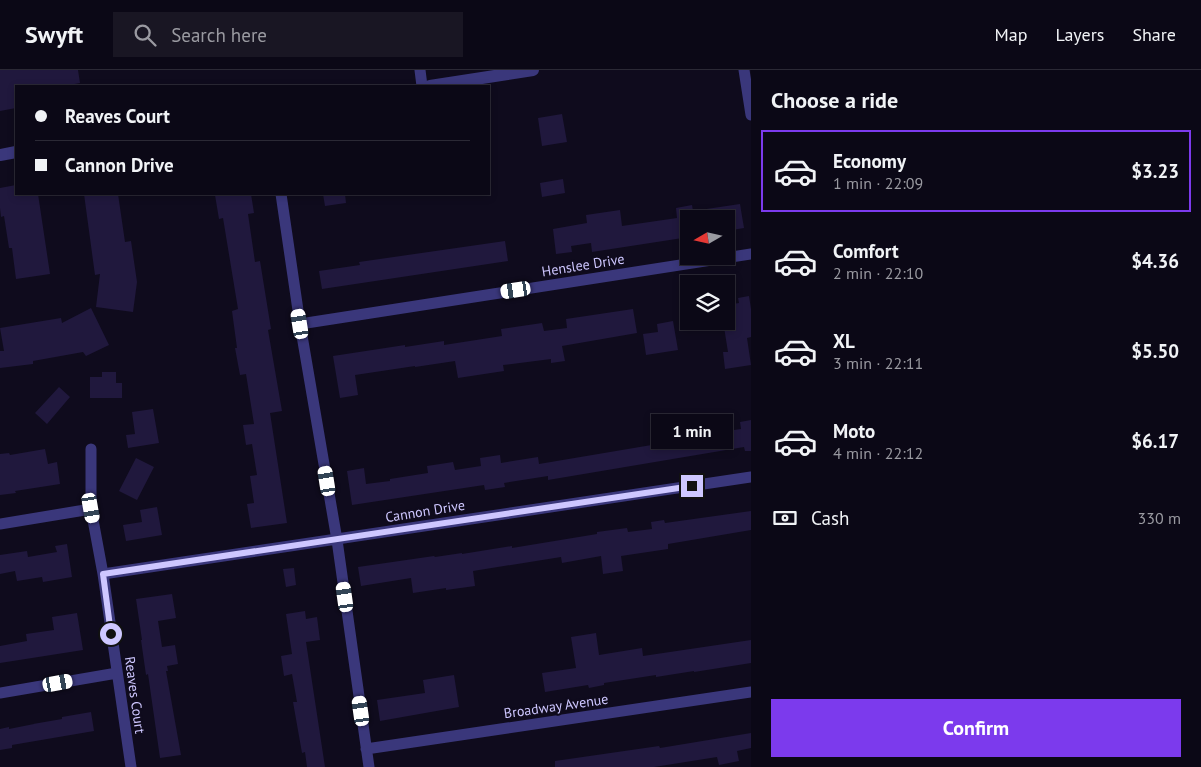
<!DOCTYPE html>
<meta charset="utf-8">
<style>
body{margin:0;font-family:"PT Sans",sans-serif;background:#191623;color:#f1f3f6;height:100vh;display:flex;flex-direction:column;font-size:19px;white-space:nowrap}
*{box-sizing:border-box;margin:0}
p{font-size:16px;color:#9a9aa1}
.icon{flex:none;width:28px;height:28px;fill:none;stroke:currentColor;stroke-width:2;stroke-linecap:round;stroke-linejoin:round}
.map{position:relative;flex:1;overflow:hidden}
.sheet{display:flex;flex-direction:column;background:#0b0816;width:450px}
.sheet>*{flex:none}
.top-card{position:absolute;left:15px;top:15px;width:475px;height:110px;border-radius:0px;box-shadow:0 2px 8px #0003,0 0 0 1px #2b2935;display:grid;align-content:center;height:110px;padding:0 20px;background:#0b0816}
.needle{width:32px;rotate:261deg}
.controls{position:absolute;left:680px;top:140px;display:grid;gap:10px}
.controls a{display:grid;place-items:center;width:55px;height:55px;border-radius:0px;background:#0b0816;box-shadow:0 2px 8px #0003,0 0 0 1px #2b2935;font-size:25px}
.end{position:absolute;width:22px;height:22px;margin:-11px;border:6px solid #cec7ff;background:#111;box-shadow:0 0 0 2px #111}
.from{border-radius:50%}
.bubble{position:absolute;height:35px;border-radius:0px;background:#0b0816;box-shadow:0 2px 8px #0003,0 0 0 1px #2b2935;font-size:16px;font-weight:700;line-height:35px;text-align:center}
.car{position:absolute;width:15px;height:30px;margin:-15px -8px;border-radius:6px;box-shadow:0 0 4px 1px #0007;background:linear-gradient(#fff 24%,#345 0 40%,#fff 0 76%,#345 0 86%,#fff 0)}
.top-card b{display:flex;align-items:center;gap:18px;height:48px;font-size:19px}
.top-card b+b{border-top:1px solid #2b2935}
.top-card i{width:12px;height:12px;background:#f1f3f6}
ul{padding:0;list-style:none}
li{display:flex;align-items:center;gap:15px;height:82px;margin:0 10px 8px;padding:0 10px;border:2px solid transparent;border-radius:0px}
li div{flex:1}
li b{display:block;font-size:19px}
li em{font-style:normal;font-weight:700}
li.active{border-color:#7c3aed}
li>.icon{width:45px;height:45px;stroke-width:1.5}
h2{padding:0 20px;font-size:22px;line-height:60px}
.pay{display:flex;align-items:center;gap:12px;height:55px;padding:0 20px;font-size:19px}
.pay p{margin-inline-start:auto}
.primary-button{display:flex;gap:10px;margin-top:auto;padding:10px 20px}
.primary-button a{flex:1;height:58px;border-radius:0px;background:#7c3aed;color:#fff;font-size:20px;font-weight:700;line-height:58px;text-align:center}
header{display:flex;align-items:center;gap:30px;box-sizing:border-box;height:70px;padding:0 25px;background:#0b0816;border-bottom:1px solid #2b2935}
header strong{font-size:24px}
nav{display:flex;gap:28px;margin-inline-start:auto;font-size:18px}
.search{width:350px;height:45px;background:#191623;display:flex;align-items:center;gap:12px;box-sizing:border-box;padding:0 18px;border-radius:0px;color:#9a9aa1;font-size:19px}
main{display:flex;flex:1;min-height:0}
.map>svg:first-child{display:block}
.building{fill:#20183d}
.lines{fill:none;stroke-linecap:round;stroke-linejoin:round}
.minor{stroke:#3a377b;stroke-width:11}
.tertiary{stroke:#3a377b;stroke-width:12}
.route{stroke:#cec7ff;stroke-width:6}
.labels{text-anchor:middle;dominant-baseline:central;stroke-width:4.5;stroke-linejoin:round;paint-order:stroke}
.street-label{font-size:14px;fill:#cec7ff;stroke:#0f0b1d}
</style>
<header>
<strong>Swyft</strong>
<div class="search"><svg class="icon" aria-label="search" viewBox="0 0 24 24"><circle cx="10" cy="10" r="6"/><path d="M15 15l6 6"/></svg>Search here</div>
<nav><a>Map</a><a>Layers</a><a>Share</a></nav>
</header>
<main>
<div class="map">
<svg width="751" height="697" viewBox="0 0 751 697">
<rect width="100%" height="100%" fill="#0f0b1d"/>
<path class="building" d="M0,0H78L80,13L64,16H16V38L0,41Z
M562,44L567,72L542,76L538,48Z
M563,109L565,123L542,127L540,113Z
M16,115V124H38L50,204L16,209L12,178H9L4,146L1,147L0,138V118Z
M84,124H118L125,172L131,171L137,212L133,242L96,237L100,204L95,205Z
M223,124H251L254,143L248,144L255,192L260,191L271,259L268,260L282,341L270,343L287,453L251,458L247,434L254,433L250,406L257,405L252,374L246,375L243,355L254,354L246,304L240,305L235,278H237L232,241L238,239L223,148L219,149L215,125Z
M323,124H345L346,133L325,136Z
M740,134L744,158L726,161V149H689V167L592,182L591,173L571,176L572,182L556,184L553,159L587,153L586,145L620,140L622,156L677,148L676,138L692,135L693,141Z
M505,171L508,191L322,219L319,201L360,195L359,192Z
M749,226L751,239V267L747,268L751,295L725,299L723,282H728L723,251H726V235L739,233L738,228Z
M91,238L109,275L86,286L83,282L33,291V294L0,298V281H4L0,258L61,248L62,253Z
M633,239L637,263L562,276L565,291L551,293V289L503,295L504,301L458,308L455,291L415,297V296L355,305L358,325L340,328L333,286L405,275V277L444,271V275L502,266L501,259L542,253L544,261L567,258L566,249Z
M673,251L678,280L646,285L643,264L658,262L657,254Z
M102,302H116V313H122V328H90V307H102Z
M59,317L70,327L47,354L35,343Z
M153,339L159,373L128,378L126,365L135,364L132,342Z
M751,350V381H745L744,377L548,410V406L504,413L505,417L485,420L484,415L352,435L347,401L364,398L366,414L390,411V409L428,403L427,396L453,392L455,400L481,396L480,388L500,385L501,393L538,387L539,394L699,367V365L741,359L740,352Z
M45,379L48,394L57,392L60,414L15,421L16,423L0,425V384L9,383L10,385Z
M136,388L154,397L137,430L119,421Z
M157,437L162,465L126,471L123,455L142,452L140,440Z
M751,441V460L668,474V479L621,486L623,501L603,504L601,486L562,493L561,487L473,501L475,516L446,520V518L413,523L411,508L361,516L358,497L434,486L435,487L462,483V484L512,476V478L597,464V462L627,458L628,462L652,459L651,452L664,450L665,453Z
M67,474L72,507L43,512L42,507L17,511L15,501L0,504V485L27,481L28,487L57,482L55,476Z
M294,498L296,515L286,517L283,499Z
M172,524L176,548L158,551L162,577L175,575L178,594L167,596L168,601H166L181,685L160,688L148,604L146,605L141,570H142L136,529Z
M305,541L306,549L317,547L320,570L306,572L325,697H307L305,682L302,683L293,632H297L292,604L284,606L281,586L292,584L286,544Z
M77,543L83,580L0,593V576L27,571L26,564L54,560L52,547Z
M596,563L599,585L642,578L643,586L751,570V593L694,602V601L656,607V605L604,613V615L589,618L588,615L545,622L542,603L576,598L571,567Z
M454,605L459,637L380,651L377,630L425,623L423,610Z
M91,642L94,661L12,675V678L0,680V659L9,657V659L34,654H33L62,649V647Z
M751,663V678L737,681L739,691L719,695L717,687L654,697H555V691L659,676L660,678Z"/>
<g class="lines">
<path class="minor" d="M420,0L422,16
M744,0L751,45
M281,124L300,254L337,470L369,697
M300,254L751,184
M91,379V439L103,504L131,697
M0,454L91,439
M103,504L751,407
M0,623L117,603
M366,679L751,622"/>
<path class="tertiary" d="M430,16L533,0
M0,85L16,82"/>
</g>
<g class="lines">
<path class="route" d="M111,564L103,504L692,416"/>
</g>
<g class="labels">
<g class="street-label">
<text transform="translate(583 195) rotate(-9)">Henslee Drive</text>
<text transform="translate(425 441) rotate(-9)">Cannon Drive</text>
<text transform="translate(135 625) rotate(82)">Reaves Court</text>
<text transform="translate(556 636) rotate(-8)">Broadway Avenue</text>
</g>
</g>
</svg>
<div class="controls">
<a><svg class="needle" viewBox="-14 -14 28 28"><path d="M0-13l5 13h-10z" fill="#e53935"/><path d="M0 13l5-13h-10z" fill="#9a9aa1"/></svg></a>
<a><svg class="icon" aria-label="layers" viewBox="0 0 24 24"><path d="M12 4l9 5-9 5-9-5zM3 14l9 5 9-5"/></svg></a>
</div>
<i class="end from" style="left:111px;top:564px"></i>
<i class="end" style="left:692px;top:416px"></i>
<div class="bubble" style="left:651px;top:344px;width:82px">1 min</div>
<i class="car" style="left:516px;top:220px;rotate:261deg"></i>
<i class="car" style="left:300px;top:254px;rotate:351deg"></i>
<i class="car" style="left:327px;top:411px;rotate:351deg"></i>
<i class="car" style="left:91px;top:438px;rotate:170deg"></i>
<i class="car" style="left:345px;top:527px;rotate:352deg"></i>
<i class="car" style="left:58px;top:613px;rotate:80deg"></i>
<i class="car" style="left:361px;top:641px;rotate:352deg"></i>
<div class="top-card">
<b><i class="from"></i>Reaves Court</b>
<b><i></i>Cannon Drive</b>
</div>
</div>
<section class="sheet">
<h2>Choose a ride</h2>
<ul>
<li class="active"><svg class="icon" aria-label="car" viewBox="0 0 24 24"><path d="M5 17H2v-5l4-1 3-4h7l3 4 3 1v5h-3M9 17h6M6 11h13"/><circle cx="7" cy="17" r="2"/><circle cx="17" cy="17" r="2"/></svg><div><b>Economy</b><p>1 min · 22:09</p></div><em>$3.23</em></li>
<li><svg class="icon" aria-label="car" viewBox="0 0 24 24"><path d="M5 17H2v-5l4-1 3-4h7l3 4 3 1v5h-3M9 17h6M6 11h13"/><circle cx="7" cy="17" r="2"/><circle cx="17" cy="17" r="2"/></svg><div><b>Comfort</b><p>2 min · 22:10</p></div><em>$4.36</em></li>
<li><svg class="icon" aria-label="car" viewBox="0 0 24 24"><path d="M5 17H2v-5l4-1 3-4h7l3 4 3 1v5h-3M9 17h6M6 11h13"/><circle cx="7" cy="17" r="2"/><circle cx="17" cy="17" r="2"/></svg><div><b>XL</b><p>3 min · 22:11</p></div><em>$5.50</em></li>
<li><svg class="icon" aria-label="car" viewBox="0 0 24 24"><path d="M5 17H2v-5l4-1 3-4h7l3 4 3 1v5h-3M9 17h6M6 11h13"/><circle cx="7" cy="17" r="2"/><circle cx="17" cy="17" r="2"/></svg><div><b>Moto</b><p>4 min · 22:12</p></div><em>$6.17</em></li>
</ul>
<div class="pay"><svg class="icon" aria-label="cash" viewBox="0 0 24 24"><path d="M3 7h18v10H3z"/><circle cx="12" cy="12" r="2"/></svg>Cash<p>330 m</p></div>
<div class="primary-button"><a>Confirm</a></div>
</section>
</main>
